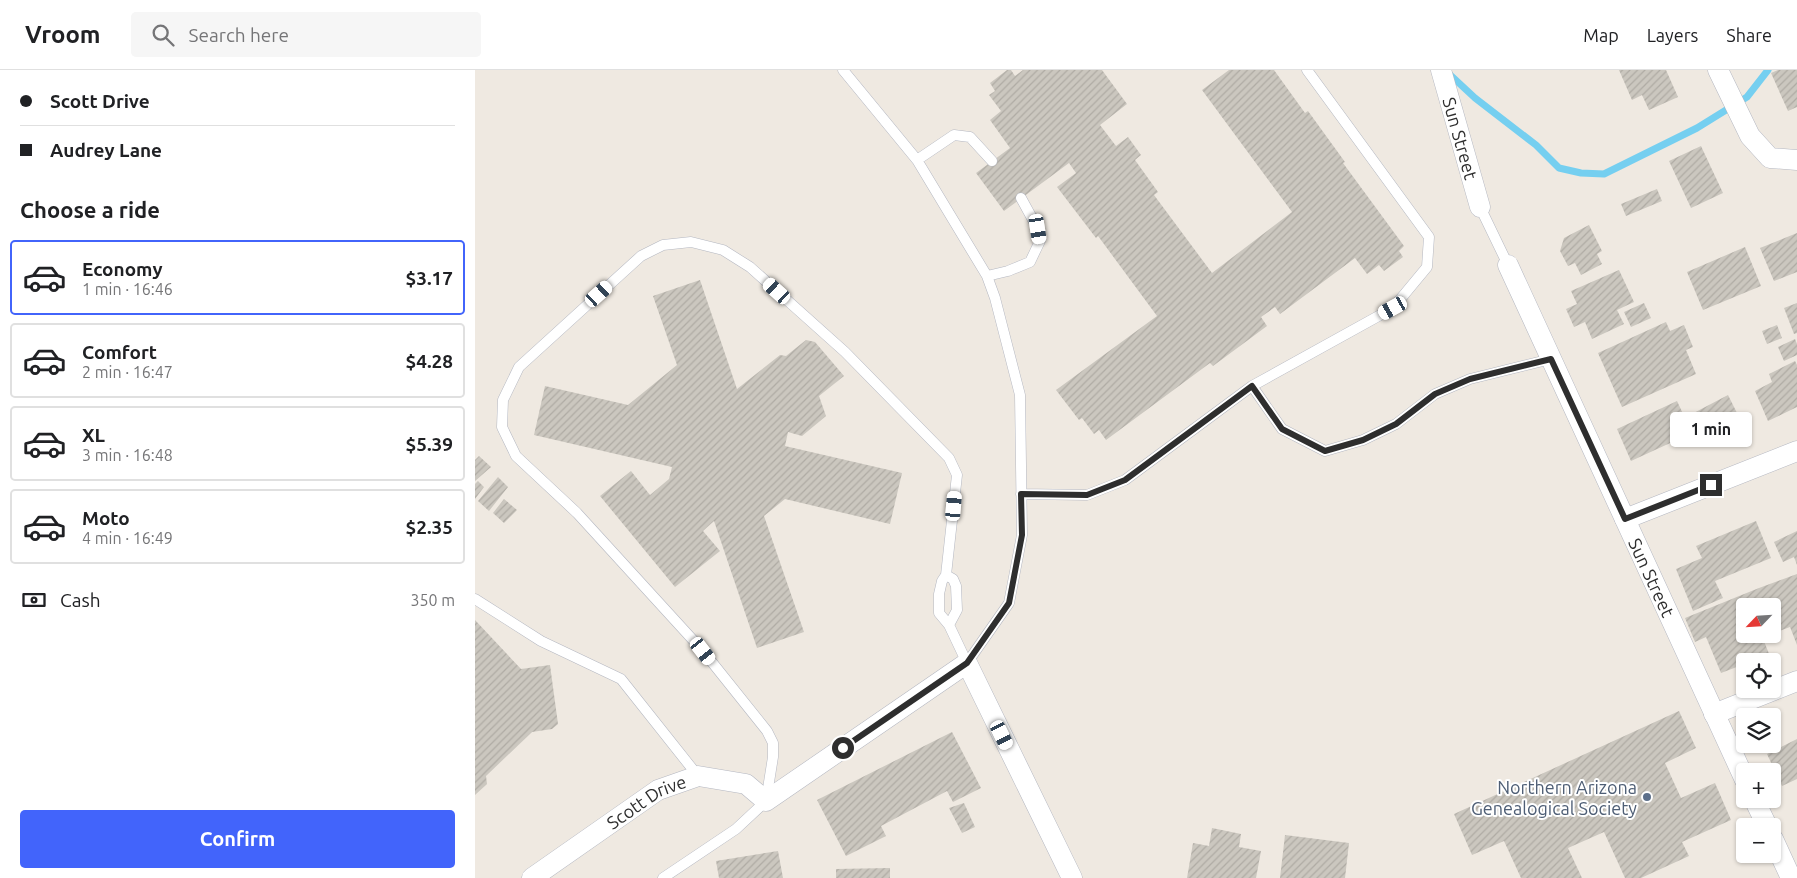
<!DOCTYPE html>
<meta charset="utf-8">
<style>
body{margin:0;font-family:Ubuntu,sans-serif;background:#f6f6f6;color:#202124;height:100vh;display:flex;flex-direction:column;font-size:19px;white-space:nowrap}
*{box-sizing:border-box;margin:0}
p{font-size:16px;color:#757577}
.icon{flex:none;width:28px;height:28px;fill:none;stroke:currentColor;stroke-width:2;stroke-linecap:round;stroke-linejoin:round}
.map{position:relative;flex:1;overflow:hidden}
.details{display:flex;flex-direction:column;background:#fff;width:475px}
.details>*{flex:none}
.top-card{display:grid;align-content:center;height:110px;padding:0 20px;background:#fff}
.needle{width:32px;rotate:245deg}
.fabs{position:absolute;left:1261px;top:528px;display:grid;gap:10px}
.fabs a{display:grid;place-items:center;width:45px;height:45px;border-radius:5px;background:#fff;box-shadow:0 1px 4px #0004;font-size:25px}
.end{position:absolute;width:22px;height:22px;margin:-11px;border:6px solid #2e2e2e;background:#fff;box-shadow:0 0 0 2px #fff}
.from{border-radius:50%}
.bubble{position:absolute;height:35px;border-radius:5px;background:#fff;box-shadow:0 1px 4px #0004;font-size:16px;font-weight:700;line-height:35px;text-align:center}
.car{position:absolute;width:15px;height:30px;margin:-15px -8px;border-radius:6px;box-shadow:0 0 4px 1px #0007;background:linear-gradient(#fff 24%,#345 0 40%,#fff 0 76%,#345 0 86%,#fff 0)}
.top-card b{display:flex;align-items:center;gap:18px;height:48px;font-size:19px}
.top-card b+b{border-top:1px solid #e0e0e0}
.top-card i{width:12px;height:12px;background:#202124}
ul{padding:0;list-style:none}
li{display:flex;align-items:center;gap:15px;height:75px;margin:0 10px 8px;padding:0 10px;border:2px solid #e0e0e0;border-radius:5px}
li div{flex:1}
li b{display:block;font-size:19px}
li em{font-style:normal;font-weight:700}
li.selected{border-color:#4264fb}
li>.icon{width:45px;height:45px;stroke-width:1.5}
h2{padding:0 20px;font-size:22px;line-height:60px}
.pay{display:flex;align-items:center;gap:12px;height:55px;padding:0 20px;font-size:19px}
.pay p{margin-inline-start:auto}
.button{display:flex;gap:10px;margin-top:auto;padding:10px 20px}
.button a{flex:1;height:58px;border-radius:5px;background:#4264fb;color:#fff;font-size:20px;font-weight:700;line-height:58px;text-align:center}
header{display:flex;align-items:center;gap:30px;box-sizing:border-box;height:70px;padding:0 25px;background:#fff;border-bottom:1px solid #e0e0e0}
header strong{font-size:24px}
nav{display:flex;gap:28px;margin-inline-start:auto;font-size:18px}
.search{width:350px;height:45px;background:#f6f6f6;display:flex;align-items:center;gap:12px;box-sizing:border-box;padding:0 18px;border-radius:5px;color:#757577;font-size:19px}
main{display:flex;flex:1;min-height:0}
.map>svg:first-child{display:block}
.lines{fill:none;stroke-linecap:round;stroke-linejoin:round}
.stream{stroke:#75cff0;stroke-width:7}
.building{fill:url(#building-hatch)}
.service-casing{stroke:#b4b7c1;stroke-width:11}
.minor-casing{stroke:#b4b7c1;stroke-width:21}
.service{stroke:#fff;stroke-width:10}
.minor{stroke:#fff;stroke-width:20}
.route{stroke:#2e2e2e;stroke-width:6}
.service-dot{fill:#5c6f8a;stroke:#fff;stroke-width:2}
.labels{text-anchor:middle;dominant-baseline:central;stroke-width:4;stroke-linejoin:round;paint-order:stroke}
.street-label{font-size:18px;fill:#2e2e2e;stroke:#fff}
.service-label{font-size:18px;fill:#4e5e75;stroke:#fff;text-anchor:end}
</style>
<header>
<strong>Vroom</strong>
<div class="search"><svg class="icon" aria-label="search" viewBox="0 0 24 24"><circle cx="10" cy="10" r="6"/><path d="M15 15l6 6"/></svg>Search here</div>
<nav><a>Map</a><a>Layers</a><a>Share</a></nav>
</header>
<main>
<section class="details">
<div class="top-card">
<b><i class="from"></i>Scott Drive</b>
<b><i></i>Audrey Lane</b>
</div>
<h2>Choose a ride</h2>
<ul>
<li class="selected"><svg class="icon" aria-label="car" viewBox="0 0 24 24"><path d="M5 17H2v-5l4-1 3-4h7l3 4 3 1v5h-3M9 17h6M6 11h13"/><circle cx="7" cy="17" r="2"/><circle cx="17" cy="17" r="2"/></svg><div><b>Economy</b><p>1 min · 16:46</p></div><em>$3.17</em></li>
<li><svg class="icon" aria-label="car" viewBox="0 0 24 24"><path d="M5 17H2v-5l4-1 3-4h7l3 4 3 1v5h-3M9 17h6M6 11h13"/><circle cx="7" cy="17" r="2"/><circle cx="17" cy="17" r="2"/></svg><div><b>Comfort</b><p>2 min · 16:47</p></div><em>$4.28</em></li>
<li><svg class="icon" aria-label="car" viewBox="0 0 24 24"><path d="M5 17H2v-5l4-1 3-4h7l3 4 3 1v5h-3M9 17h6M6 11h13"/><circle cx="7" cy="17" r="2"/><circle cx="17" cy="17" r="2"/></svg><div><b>XL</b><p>3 min · 16:48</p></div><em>$5.39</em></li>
<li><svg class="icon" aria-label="car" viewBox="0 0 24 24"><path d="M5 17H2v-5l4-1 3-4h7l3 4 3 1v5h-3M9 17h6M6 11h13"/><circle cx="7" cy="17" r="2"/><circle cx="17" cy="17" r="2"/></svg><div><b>Moto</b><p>4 min · 16:49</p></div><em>$2.35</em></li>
</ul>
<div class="pay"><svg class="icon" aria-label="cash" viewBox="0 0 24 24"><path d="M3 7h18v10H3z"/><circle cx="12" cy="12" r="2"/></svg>Cash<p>350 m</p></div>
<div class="button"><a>Confirm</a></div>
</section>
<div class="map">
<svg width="1322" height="808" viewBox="0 0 1322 808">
<defs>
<pattern id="building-hatch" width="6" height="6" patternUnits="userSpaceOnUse" patternTransform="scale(1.25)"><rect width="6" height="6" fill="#cbc7bf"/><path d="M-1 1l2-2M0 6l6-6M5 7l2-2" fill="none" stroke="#afaba4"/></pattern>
</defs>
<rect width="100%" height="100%" fill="#efe9e1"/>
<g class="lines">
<path class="stream" d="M972,2L1000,28L1061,75L1084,98L1106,103L1129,104L1222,58L1272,27L1293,0"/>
</g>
<path class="building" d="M532,0H536L540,6L548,0H627L652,34L625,55L641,76L653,67L666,85L660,90L683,122L679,125L737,203L817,142L727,20L754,0H799L830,43L833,41L870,92L868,93L929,176L924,181L928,187L909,201L904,195L892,204L880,188L805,244L800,237L786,247L792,256L738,296L735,293L631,370L624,360L619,364L607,348L604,350L581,320L682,246L623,166L621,168L582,117L601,103L594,93L529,141L501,103L535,78L515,50L526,41L514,25L520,21L515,13Z
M1144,0H1191L1203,27L1174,40L1167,25L1157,30Z
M1303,0H1322V37L1313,41L1296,3Z
M1226,76L1248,123L1216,138L1194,91Z
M1182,119L1187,131L1151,146L1146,134Z
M1114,155L1127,181L1122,184L1127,194L1106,205L1100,193L1093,196L1085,181L1089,168Z
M1322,163V202L1299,211L1285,178Z
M1270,177L1286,216L1228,240L1212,202Z
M1144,200L1159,232L1142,240L1149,254L1117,269L1110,252L1099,257L1091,239L1102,234L1096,221Z
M225,210L262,319L305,285L311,286L331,270L340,272L369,306L344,326L351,346L327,366L313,362L310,376L427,403L415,454L310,429L289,446L329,562L282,578L239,451L228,461L245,481L200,517L125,426L156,401L175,425L194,409L197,397L59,365L70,316L153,335L202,295L178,226Z
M1169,233L1176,248L1156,257L1149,242Z
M1322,233V263L1319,264L1309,238Z
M1191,252L1195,261L1209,255L1218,277L1211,280L1221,304L1147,337L1123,283Z
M1302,255L1307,268L1292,274L1287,261Z
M1320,269L1322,274V285L1309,291L1303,277Z
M1320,291L1322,295V337L1293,351L1280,321L1297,312L1294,304Z
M1253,325L1267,353L1228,374L1213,346Z
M1202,331L1217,363L1156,391L1142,359Z
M4,386L16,397L0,411V390Z
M23,407L33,417L14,441L3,431Z
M3,411L9,417L0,429V414Z
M29,429L42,440L29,453L18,443Z
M1281,451L1296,488L1240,511L1248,528L1218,541L1201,499L1227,488L1221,476Z
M1322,461V495L1319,487L1308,492L1299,472Z
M1322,504V575L1315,557L1299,563L1298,536H1270V564H1286L1297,591H1270V601L1267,595L1246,603L1231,567L1220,572L1210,548L1284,518Z
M0,550L46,599L75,595L83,654L77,659L57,662L11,706L12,714L0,725Z
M1204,641L1221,678L1190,693L1206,728L1240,713L1256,750L1207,772L1214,786L1166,808H1150L1129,762L1093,778L1107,808H1046L1029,771L997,785L979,744Z
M477,662L506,718L478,732L472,721L406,756L411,766L371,786L342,730Z
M1322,669V709L1307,716L1292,684Z
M489,733L500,757L487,763L474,738Z
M737,758L766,764L764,777L786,781L781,808H712L718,773L734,776Z
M810,765L874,773L870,808H805Z
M303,781L308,808H244L241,791Z
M415,798V808H361V799Z"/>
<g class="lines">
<g class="service-casing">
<path id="service" d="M442,90L479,65L495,67L517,91
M1005,137L1033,195
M512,206L533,201L555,192L565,171L563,159L546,128
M777,316L807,359L850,381L888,370L921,354L960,324L995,309L1076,289
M546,424L612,425L650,410L777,316L918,238L952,197L954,167L832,0
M471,505L478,509L481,516L482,540L474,555
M0,529L66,571L146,609L223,706
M188,808L261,759L291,731L298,687V673L292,661L228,581L102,443L41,386L27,357L28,330L44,297L166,186L188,175L216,172L248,180L275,197L370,282L474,388L482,405L471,505L467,511L464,524V543L474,555L492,593L534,533L547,465L545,325L520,228L512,206L442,90L368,0"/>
</g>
<g class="minor-casing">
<g id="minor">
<path id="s1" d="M966,0L1005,137"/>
<path d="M1243,0L1275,66L1295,88L1322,90"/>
<path id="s2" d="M1033,195L1270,710"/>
<path d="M1150,449L1322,381"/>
<path d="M1239,644L1322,611"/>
<path d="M1279,729L1292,756"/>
<path d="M1298,769L1316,808"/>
<path id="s3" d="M57,808L183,720L223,706L271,714L291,731L492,593L597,808"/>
</g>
</g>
<use href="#service" class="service"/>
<use href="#minor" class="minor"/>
</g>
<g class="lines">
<path class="route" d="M368,678L492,593L534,533L547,465L546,424L612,425L650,410L777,316L807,359L850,381L888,370L921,354L960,324L995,309L1076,289L1150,449L1236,415"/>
</g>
<circle class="service-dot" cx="1172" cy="727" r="5"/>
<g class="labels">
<g class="street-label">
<text stroke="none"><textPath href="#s1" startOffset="71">Sun Street</textPath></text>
<text stroke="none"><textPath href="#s2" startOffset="344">Sun Street</textPath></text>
<text stroke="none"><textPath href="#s3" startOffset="138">Scott Drive</textPath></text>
</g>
<g class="service-label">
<text x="1162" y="717">Northern Arizona<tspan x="1162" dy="21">Genealogical Society</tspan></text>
</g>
</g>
</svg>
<div class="fabs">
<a><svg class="needle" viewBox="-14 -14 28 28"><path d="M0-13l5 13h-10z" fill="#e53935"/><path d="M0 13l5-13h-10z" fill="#757577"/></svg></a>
<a><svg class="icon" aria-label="locate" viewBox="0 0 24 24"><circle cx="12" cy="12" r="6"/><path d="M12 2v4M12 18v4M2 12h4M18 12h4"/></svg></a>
<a><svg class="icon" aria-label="layers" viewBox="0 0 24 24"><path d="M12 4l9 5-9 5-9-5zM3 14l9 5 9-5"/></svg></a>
<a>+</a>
<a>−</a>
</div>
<i class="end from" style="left:368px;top:678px"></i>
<i class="end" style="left:1236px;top:415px"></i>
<div class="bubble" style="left:1195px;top:342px;width:82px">1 min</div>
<i class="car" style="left:563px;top:159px;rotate:171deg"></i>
<i class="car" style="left:302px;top:221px;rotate:312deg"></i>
<i class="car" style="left:124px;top:224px;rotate:48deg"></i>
<i class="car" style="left:918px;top:238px;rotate:241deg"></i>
<i class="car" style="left:479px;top:436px;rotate:5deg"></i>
<i class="car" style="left:228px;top:581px;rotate:142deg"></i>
<i class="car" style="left:527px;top:665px;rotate:154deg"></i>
</div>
</main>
